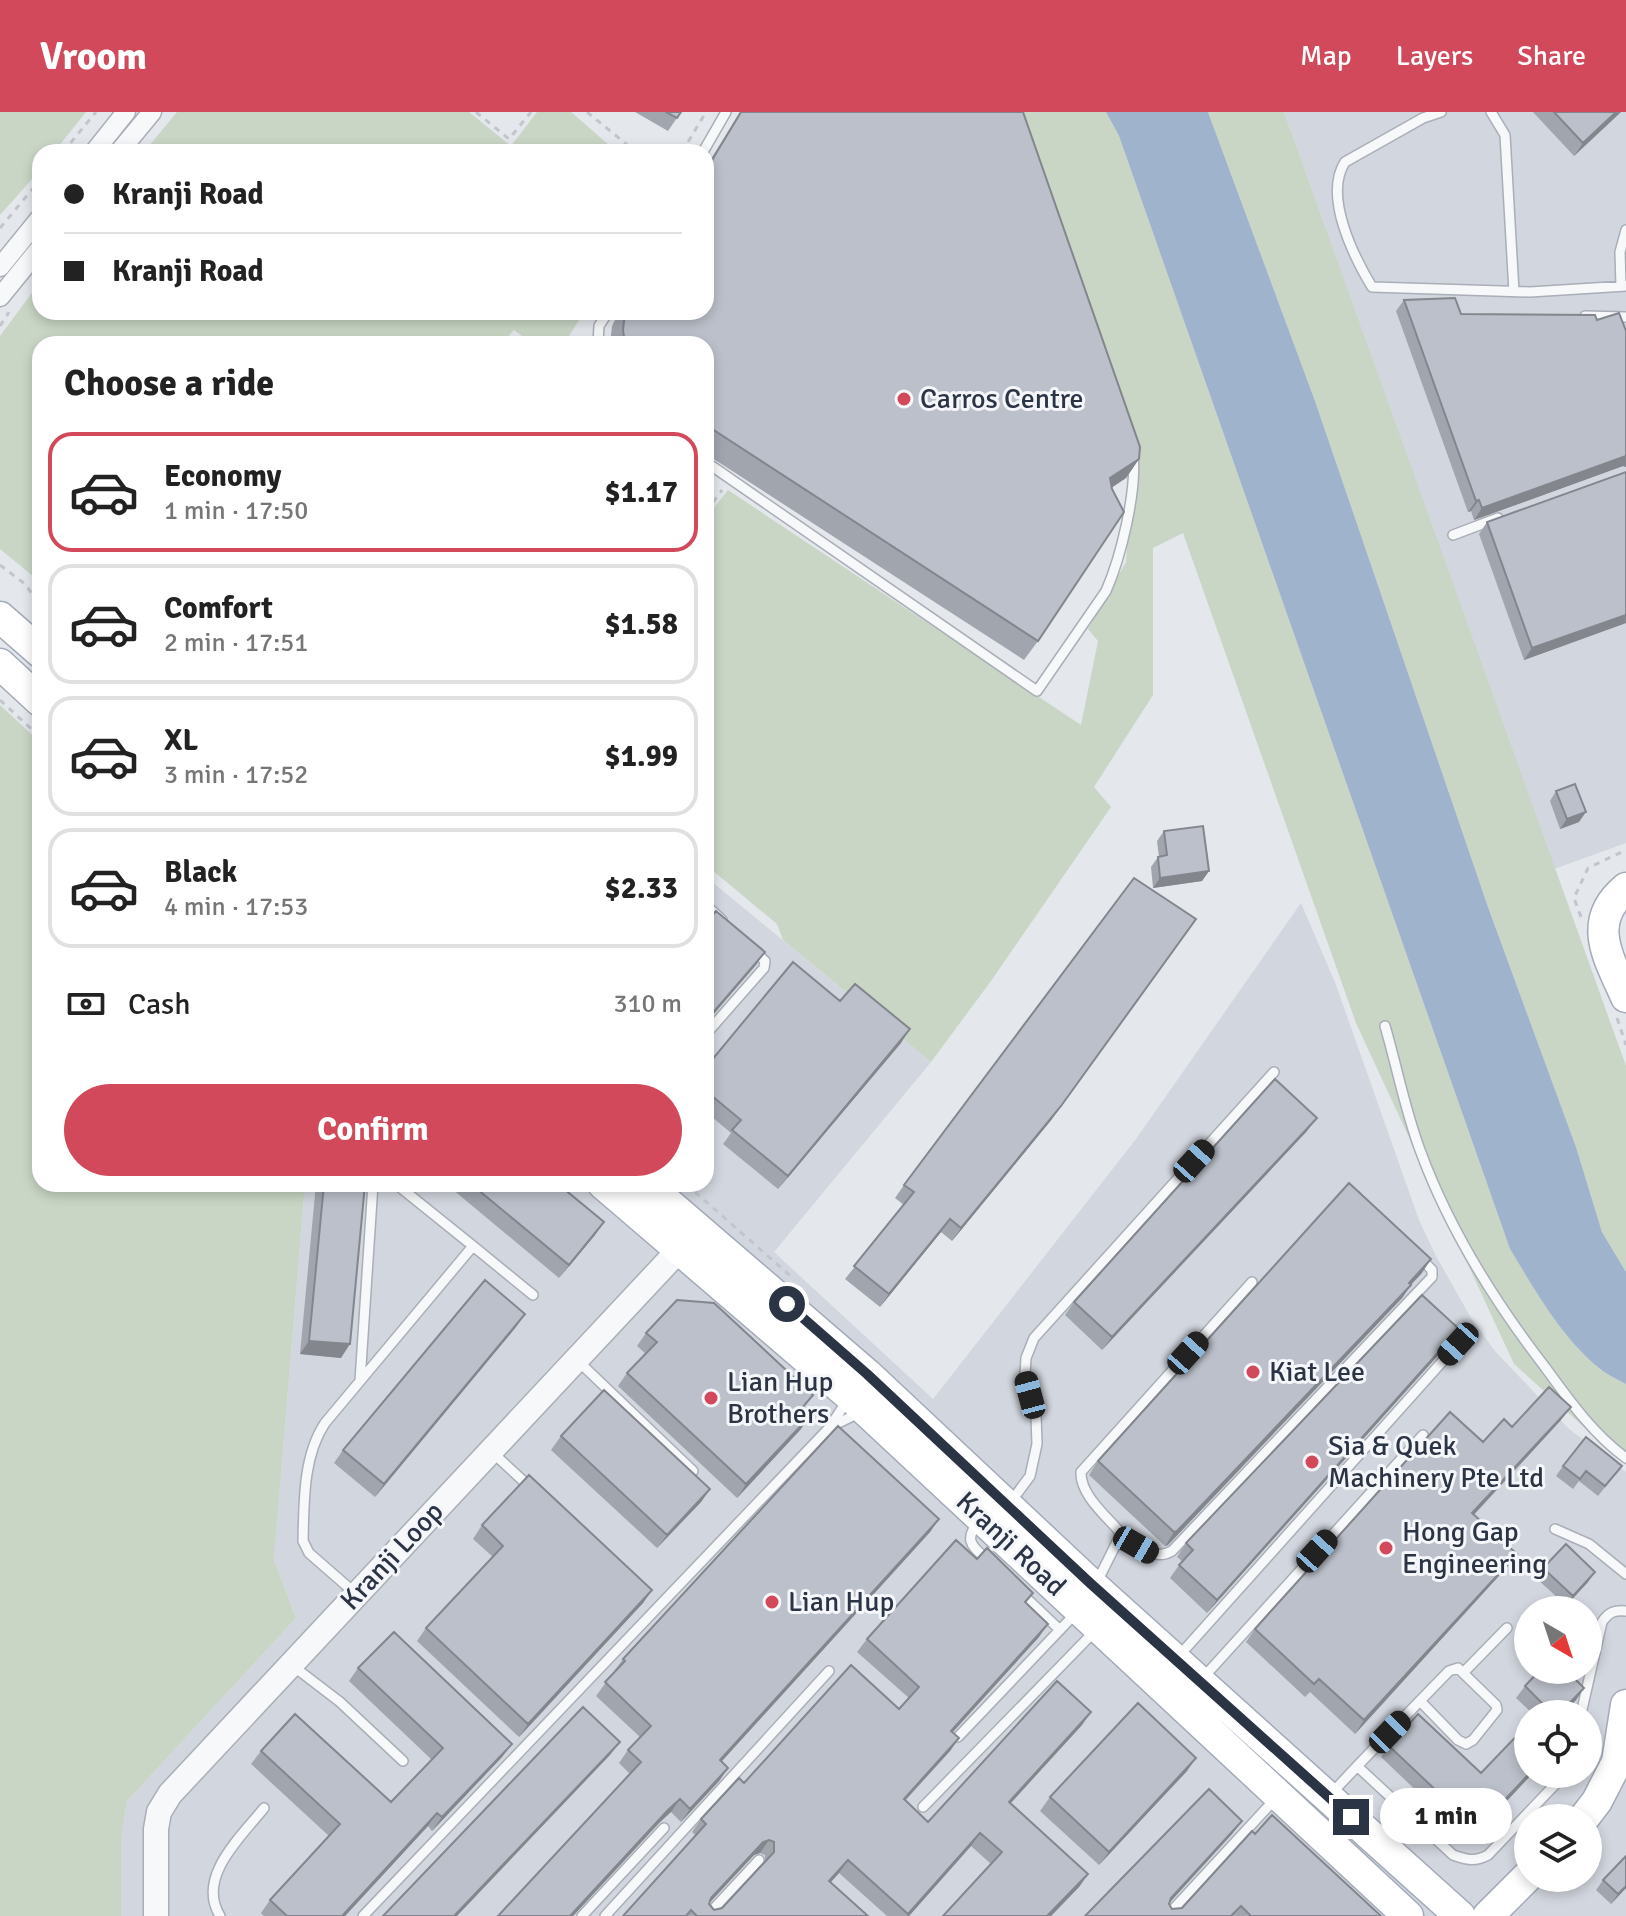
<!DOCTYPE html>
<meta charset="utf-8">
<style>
body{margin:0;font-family:Signika,sans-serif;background:#f6f6f6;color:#222;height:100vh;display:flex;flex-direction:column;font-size:30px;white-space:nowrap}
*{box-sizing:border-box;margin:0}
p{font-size:26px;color:#767676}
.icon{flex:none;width:44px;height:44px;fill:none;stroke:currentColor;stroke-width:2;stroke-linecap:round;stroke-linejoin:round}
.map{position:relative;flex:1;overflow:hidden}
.sheet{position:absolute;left:32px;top:224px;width:682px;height:856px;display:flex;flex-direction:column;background:#fff;border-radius:24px;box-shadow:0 4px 12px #0003}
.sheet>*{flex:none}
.banner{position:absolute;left:32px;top:32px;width:682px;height:176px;border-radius:24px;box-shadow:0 4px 12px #0003;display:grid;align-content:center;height:176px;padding:0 32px;background:#fff}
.needle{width:52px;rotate:141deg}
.tools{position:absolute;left:1514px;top:1484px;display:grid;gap:16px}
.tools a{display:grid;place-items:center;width:88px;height:88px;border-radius:50%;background:#fff;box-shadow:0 4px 12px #0003;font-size:40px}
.end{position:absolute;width:36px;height:36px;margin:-18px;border:10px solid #2b3445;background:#fff;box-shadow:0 0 0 4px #fff}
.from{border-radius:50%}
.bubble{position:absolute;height:56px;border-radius:28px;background:#fff;box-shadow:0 4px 12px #0003;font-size:26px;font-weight:800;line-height:56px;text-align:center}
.car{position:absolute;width:24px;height:48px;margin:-24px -12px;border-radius:10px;box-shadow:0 0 6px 2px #0007;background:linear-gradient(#222 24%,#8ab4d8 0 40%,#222 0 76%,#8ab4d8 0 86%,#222 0)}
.banner b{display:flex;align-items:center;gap:28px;height:76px;font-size:30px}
.banner b+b{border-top:2px solid #e0e0e0}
.banner i{width:20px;height:20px;background:#222}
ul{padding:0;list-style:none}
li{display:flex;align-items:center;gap:24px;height:120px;margin:0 16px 12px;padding:0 16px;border:4px solid #e0e0e0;border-radius:24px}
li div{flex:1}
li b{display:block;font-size:30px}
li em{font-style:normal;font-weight:800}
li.active{border-color:#d1495b}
li>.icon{width:72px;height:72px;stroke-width:1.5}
h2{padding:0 32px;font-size:36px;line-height:96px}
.pay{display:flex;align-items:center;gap:20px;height:88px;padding:0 32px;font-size:30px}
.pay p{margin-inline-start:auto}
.action{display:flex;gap:16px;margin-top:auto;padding:16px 32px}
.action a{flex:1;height:92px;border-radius:48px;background:#d1495b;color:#fff;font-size:32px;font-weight:800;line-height:92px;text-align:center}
header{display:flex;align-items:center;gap:48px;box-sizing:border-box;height:112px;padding:0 40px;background:#d1495b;color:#fff}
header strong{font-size:38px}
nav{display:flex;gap:44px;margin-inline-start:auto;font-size:28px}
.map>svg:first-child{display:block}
.built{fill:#d2d6de;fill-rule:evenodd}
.green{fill:#c9d6c5}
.water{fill:#9fb4cc}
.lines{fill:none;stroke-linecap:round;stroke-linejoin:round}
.service-casing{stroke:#a9aeb7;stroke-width:12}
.minor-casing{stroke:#a9aeb7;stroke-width:21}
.tertiary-casing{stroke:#a9aeb7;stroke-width:27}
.primary-casing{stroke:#a3abb8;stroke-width:33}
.path{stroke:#c2c5cb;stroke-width:3;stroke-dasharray:6 6;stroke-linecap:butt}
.service{stroke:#f7f8fa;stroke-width:9}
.minor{stroke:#f7f8fa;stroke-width:18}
.tertiary{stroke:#f7f8fa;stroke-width:24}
.primary{stroke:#fff;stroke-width:30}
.wall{fill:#a1a5ae;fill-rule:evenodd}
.shaded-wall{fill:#83868d}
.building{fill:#bbc0ca;stroke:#83868d;stroke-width:2;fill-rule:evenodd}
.route{stroke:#2b3445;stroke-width:10}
.poi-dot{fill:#d1495b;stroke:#f4f6f9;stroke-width:3}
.labels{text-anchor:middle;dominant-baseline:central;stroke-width:6;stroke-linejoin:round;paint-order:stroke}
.poi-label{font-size:28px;fill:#2b3445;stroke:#f4f6f9;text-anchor:start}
.street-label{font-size:28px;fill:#2b3445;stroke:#f4f6f9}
</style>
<header>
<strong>Vroom</strong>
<nav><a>Map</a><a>Layers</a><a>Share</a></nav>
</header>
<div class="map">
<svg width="1626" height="1804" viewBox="0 0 1626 1804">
<rect width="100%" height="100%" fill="#e4e7ec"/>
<path class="built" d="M1284,0H1626V731L1554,757Z
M706,765L931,950L774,1140L933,1287L1136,1027L1301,791L1336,873L1419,1108L1436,1144L1471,1206L1495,1239L1569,1317L1626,1360V1804H121V1727L127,1689L296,1506L274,1448L305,1072H706ZM1528,1498H1588V1558H1528ZM1528,1602H1588V1662H1528ZM1528,1706H1588V1766H1528Z"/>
<path class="green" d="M0,0H86L54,40H40V58L0,103Z
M177,0H469L511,34L537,0H571L617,40H144Z
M1009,0H1106L1119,24L1510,1137C1535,1178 1561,1225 1599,1256C1607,1263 1617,1267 1626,1272V1353L1514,1252L1356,911L1183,421L1153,436V583L1094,675L1111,695L991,869L931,950L783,828L777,812L706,753V406L728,378L1081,613L1098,529L1088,517L1126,450L1134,344Z
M1208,0H1284L1626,954V1160L1602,1120L1576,1035L1488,795L1315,289Z
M40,170V200H584L564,232H533L514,218L501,232H40V470L0,437V224Z
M0,593L40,630V1072H305L274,1448L296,1506L127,1689L121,1727V1804H0Z"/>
<path class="water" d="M1106,0H1208L1315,289L1488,795L1576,1035L1602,1120L1626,1160V1272C1617,1267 1607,1263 1599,1256C1561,1225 1535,1178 1510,1137L1119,24Z"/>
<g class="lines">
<g class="service-casing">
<path id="service" d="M1441,0L1423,6L1345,50C1323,84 1354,145 1372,175L1530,180L1626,174
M1491,0L1505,23L1514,180
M703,40L726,0
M1621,174L1620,140L1626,118
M1585,204L1626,205
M598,232L599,214L608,200
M706,350L1037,579L1106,479C1121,445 1137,379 1133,343
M1453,423L1498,406
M706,797L709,796L722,808
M1385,914C1397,955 1405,998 1420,1038C1449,1117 1494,1189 1545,1255C1569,1288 1593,1322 1626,1346
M706,922L764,856L765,849L753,838
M473,1134L533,1183
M577,1248L693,1359
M360,1269L373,1072
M830,1315L859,1301
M493,1341L532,1377
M1010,1391L1030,1364L1037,1332L1036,1303L1025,1262L1026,1246L1034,1226L1274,960
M978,1410C963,1430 973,1434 988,1449
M1555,1417L1589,1432L1626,1462
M1120,1424C1136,1433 1153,1450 1172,1439L1432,1165V1158L1420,1146
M1096,1472L1120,1424L1119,1419C1105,1403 1080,1382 1081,1360L1252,1170
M356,1482L309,1441L303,1429C304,1390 303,1344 325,1311L473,1134L396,1072
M1022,1482L1060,1518
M1178,1545L1458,1232
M293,1554L340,1590L403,1649
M1463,1561L1507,1516
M1202,1567L1423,1323
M1581,1602L1602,1510C1609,1500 1614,1498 1626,1499
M958,1625L1075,1502
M1357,1654L1453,1743C1467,1748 1475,1750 1488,1743L1565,1662
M1331,1682C1370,1640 1409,1600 1449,1559L1458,1556L1496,1593L1497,1598L1473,1628L1466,1632L1458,1628L1420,1589
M923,1695L1094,1520
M220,1804C196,1765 241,1725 264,1696
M363,1804L830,1315L848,1287
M582,1804L664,1716
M605,1804L829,1559
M707,1804L759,1748
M1167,1804L1276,1686"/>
</g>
<g class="minor-casing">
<path id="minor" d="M94,40L126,0
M119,40L152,0
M0,155L40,106
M0,185L40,136"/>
</g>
<g class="tertiary-casing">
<path id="tertiary" d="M156,1804V1717L159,1700L170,1682L692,1124"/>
</g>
<g class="primary-casing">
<path id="primary" d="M0,505L40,540
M0,552L40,589
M1626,776C1585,810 1609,846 1626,885
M603,1072L850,1284L1408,1804
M646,1072L867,1262L1090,1471L1460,1804
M1584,1706L1597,1689L1617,1650L1626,1593
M1488,1804L1528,1764"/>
</g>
<path class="path" d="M476,0L509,27L531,0
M587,0L636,40
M63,40L96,0
M682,40L706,0
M0,116L40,68
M0,214L9,200
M706,400L722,378
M0,453L25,472L40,493
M0,588L40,625
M1581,805L1574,786L1588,756L1626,738
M1617,906L1626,933
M686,1072L794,1167"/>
<use href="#service" class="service"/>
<use href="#minor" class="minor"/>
<use href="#tertiary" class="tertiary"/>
<use href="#primary" class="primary"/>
</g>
<path class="wall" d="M635,0H681L668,19Z
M740,0H1023L1139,347L1126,366L1111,376L1038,529L1024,548L706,342V232H610L612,214L619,200H706V55Z
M1533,0H1621L1574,44Z
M1404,188L1461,202L1597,208L1626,219V355L1623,354L1474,408L1471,399L1468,400L1396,199Z
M1487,410L1626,511L1524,548L1479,422Z
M1556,679L1579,710L1560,717L1550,689Z
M1164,719L1209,759L1202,769L1153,776L1151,755L1158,745H1159L1157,729Z
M840,889L901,931L778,1077L723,1032L731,1021L706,1000V955Z
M1052,1007L952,1129L941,1120L880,1195L845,1167L904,1093L895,1086L904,1073Z
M1307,1019L1102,1238L1065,1203L1074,1190Z
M316,1072H365L341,1246L300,1242Z
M446,1072H558L595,1123L559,1166Z
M1422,1161L1411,1173L1402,1186L1168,1433L1165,1434L1089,1363L1098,1349Z
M516,1215L375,1385L334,1351L343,1338Z
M646,1221L804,1297L801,1317L737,1386L618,1274L627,1261L646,1242L637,1234Z
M1450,1230L1207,1501L1170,1466L1182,1449L1177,1445L1186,1431Z
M1561,1308L1474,1403L1517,1442L1507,1455L1355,1622L1310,1580L1305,1585L1246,1530L1255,1517L1483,1330L1512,1315Z
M561,1324L710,1377L701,1390L657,1436L551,1338Z
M1563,1354H1622L1598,1384L1579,1369L1573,1377L1556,1364Z
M939,1407L930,1420L721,1650L728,1656L719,1669L681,1710L671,1700L659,1711L573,1804H498L630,1662L619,1651L628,1638L640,1625L596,1584L623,1547Z
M482,1413L652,1478L643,1491L519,1625L417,1529L426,1516L493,1445L473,1427Z
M977,1447L1033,1481L1026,1491L1039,1525L952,1620L959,1626L950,1639L905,1689L928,1710L1082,1613L1010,1691L1088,1762L1079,1775L1051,1804H943L991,1752L971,1734L909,1804H887L839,1761L831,1770L868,1804H623L696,1724L692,1720L701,1707L744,1671L899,1597L909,1586L857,1540L867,1527ZM760,1741L765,1743V1750L722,1796L714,1798L709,1792V1790L754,1743Z
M1543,1456L1588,1470L1567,1492L1559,1487L1536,1466Z
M358,1556L512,1632L502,1645L432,1719L428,1714L345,1804H264L261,1801L270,1788L329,1724L251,1652L261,1639L391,1690L432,1648L349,1569Z
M1525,1574L1584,1576L1576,1588L1563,1602H1533L1516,1586Z
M1389,1634L1481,1661L1532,1662L1469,1729L1381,1645Z
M1187,1659L1099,1753L1040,1699L1050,1685Z
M1242,1709L1232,1722L1169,1790V1792L1172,1797L1182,1796L1252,1719L1381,1804H1085Z
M1626,1744V1776L1611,1792L1596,1778L1603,1768Z"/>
<path class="shaded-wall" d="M1616,0H1621L1574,44L1583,31Z
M1626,344V355L1623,354L1474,408L1482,396Z
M1139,347L1126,366L1096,386L1110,366Z
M1479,388L1471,399L1468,400L1476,389Z
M1626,503V511L1524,548L1532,536Z
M1586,700L1579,710L1560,717L1567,707Z
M1209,759L1202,769L1153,776L1160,766Z
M1187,820L1052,1007L952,1129L961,1116Z
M765,840L756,853L706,911L710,904Z
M910,917L901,931L778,1077L788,1064Z
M1317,1006L1307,1019L1102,1238L1112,1225Z
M950,1107L941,1120L880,1195L889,1182Z
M604,1110L595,1123L559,1166L569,1153Z
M1431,1147L1422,1161L1400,1184L1409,1171Z
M1411,1173L1402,1186L1168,1433L1165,1434L1174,1420Z
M525,1202L516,1215L375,1385L384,1372Z
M1459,1217L1450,1230L1207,1501L1217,1488Z
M309,1229L350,1232L341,1246L300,1242Z
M1571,1295L1561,1308L1463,1414L1472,1401Z
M810,1304L801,1317L737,1386L746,1372Z
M710,1377L701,1390L657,1436L667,1423Z
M939,1407L930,1420L711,1661L720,1648Z
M1517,1442L1507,1455L1355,1622L1364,1608Z
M1595,1460L1588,1470L1566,1494L1573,1484Z
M652,1478L643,1491L519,1625L528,1612Z
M1048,1512L1039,1525L942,1632L951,1619Z
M1584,1576L1576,1588L1563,1602H1559Z
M1091,1600L1082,1613L1000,1703L1009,1690Z
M959,1626L950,1639L894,1700L904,1687Z
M620,1630L610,1643L457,1804H454Z
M512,1632L502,1645L432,1719L442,1705Z
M1196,1646L1187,1659L1099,1753L1109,1740Z
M728,1656L719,1669L681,1710L690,1697Z
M1529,1662H1532L1469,1729L1477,1717Z
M680,1687L671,1700L659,1711L573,1804H570L668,1698Z
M437,1701L428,1714L345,1804H342Z
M1242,1709L1232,1722L1162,1799L1171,1786Z
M980,1721L971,1734L909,1804H907Z
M769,1728L760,1741L754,1743L702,1799L711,1786L763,1730Z
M848,1748L839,1761L820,1782L829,1769Z
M1088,1762L1079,1775L1051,1804H1047Z
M1626,1774V1776L1611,1792L1618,1782Z"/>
<path class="building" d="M666,0H681L677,6Z
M741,0H1023L1140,335L1139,347L1110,366L1112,377L1124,400L1038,529L706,313V232H625L623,218L625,200H706V58Z
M1554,0H1616L1583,31Z
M1455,186L1461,202L1595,203L1597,208L1619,201L1626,219V344L1482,396L1479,388L1476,389L1404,188Z
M1626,360V503L1532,536L1487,410Z
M1575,672L1586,700L1567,707L1556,679Z
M1203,714L1209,759L1160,766L1158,745L1167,743L1164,719Z
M1134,766L1196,807L1061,994L961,1116L950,1107L889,1182L854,1154L914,1080L904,1073Z
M716,799L765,840L710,904L706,912V811Z
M793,850L840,889L855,872L910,917L788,1064L732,1018L741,1008L706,979V955Z
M1275,967L1317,1006L1112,1225L1074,1190Z
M1349,1071L1431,1147L1409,1171L1411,1173L1177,1419L1174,1420L1098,1349Z
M324,1072H365L350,1232L309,1229Z
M471,1072H558L604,1110L569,1153Z
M485,1168L525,1202L384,1372L343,1338Z
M1422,1183L1459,1217L1217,1488L1179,1453L1193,1438L1186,1431Z
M677,1188L714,1191L813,1283L802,1296L810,1304L746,1372L627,1261L657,1230L646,1221Z
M1549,1275L1571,1295L1472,1401L1517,1442L1364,1608L1319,1567L1314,1572L1255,1517L1450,1300L1483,1330L1504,1307L1512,1315Z
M604,1278L710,1377L667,1423L561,1324Z
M838,1314L939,1407L720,1648L728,1656L690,1697L680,1687L668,1698L570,1804H498L641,1650L628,1638L651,1614L605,1570L625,1549L623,1547Z
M1586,1325L1622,1354L1605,1374L1586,1359L1580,1367L1563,1354Z
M529,1363L652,1478L528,1612L426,1516L503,1434L482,1413Z
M956,1428L977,1447L987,1436L1033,1481L1025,1490L1048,1512L951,1619L959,1626L904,1687L928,1710L1057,1569L1091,1600L1009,1690L1088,1762L1047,1804H943L1002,1740L980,1721L908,1802L848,1748L829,1769L868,1804H697L691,1798L686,1804H623L706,1712L701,1707L739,1666L744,1671L851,1553L899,1597L919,1575L867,1527ZM769,1728L774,1730V1740L722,1796L714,1798L709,1792L711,1786L763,1730Z
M1566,1432L1595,1460L1573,1484L1543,1456Z
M1560,1486L1573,1498H1549Z
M394,1520L512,1632L442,1705L437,1701L342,1804H287L270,1788L340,1712L261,1639L295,1602L391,1690L443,1636L358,1556Z
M1540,1558H1566L1584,1576L1559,1602H1537L1545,1594L1525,1574Z
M1138,1591L1196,1646L1109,1740L1050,1685Z
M583,1595L620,1630L454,1804H383Z
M1418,1602L1481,1661L1528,1612L1529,1662L1477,1717L1389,1634Z
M1209,1677L1242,1709L1171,1786L1169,1792L1172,1797L1182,1796L1252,1719L1255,1722L1272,1703L1381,1804H1251L1241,1794L1231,1804H1085Z
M1626,1744V1774L1618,1782L1603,1768Z"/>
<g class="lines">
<path class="route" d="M787,1192L867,1262L1090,1471L1351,1705"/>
</g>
<g class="poi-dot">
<circle cx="904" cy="287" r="8"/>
<circle cx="1253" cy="1260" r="8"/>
<circle cx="711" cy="1286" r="8"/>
<circle cx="1312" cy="1350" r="8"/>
<circle cx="1386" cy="1436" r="8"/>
<circle cx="772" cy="1490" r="8"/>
</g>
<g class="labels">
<g class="poi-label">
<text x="920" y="287">Carros Centre</text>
<text x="1269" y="1260">Kiat Lee</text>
<text x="727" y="1270">Lian Hup<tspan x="727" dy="32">Brothers</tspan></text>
<text x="1328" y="1334">Sia &amp; Quek<tspan x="1328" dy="32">Machinery Pte Ltd</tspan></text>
<text x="1402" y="1420">Hong Gap<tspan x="1402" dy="32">Engineering</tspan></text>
<text x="788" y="1490">Lian Hup</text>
</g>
<g class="street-label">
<text transform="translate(1011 1432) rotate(43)">Kranji Road</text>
<text transform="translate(392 1444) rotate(-47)">Kranji Loop</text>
</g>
</g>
</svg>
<div class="tools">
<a><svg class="needle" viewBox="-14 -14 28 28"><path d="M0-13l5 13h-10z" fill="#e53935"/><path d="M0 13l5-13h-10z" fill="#767676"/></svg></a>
<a><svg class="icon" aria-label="locate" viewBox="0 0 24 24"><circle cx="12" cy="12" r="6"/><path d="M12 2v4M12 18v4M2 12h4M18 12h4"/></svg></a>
<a><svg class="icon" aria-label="layers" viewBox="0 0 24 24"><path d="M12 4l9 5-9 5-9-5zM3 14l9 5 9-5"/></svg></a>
</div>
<i class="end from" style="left:787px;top:1192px"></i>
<i class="end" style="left:1351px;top:1705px"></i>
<div class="bubble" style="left:1380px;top:1676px;width:132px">1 min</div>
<i class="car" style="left:1194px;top:1049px;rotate:42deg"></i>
<i class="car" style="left:1458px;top:1232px;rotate:222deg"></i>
<i class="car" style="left:1188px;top:1241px;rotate:42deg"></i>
<i class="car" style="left:1030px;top:1283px;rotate:345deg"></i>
<i class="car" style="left:1136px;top:1433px;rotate:120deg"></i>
<i class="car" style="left:1317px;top:1439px;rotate:42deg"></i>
<i class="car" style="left:1390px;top:1620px;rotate:44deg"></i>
<div class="banner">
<b><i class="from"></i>Kranji Road</b>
<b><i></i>Kranji Road</b>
</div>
<section class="sheet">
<h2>Choose a ride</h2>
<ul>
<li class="active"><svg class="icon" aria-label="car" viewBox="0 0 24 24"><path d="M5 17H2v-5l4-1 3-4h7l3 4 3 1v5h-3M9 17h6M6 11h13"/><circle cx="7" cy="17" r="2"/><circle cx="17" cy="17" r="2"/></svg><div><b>Economy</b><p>1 min · 17:50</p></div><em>$1.17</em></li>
<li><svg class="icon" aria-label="car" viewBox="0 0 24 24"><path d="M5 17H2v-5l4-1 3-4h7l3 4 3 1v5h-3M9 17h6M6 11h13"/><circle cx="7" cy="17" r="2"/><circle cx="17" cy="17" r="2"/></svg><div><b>Comfort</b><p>2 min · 17:51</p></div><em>$1.58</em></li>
<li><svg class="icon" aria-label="car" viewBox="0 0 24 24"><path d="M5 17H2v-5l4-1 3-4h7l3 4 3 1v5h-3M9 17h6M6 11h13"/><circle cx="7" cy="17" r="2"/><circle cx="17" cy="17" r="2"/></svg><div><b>XL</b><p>3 min · 17:52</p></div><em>$1.99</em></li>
<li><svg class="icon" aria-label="car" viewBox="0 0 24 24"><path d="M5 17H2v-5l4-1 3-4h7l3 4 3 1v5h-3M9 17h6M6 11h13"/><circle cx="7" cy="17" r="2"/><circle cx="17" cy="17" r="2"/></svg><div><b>Black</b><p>4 min · 17:53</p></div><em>$2.33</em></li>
</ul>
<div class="pay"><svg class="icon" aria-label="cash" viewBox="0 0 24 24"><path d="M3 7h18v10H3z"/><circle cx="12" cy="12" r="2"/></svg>Cash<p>310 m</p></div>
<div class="action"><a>Confirm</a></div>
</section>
</div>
